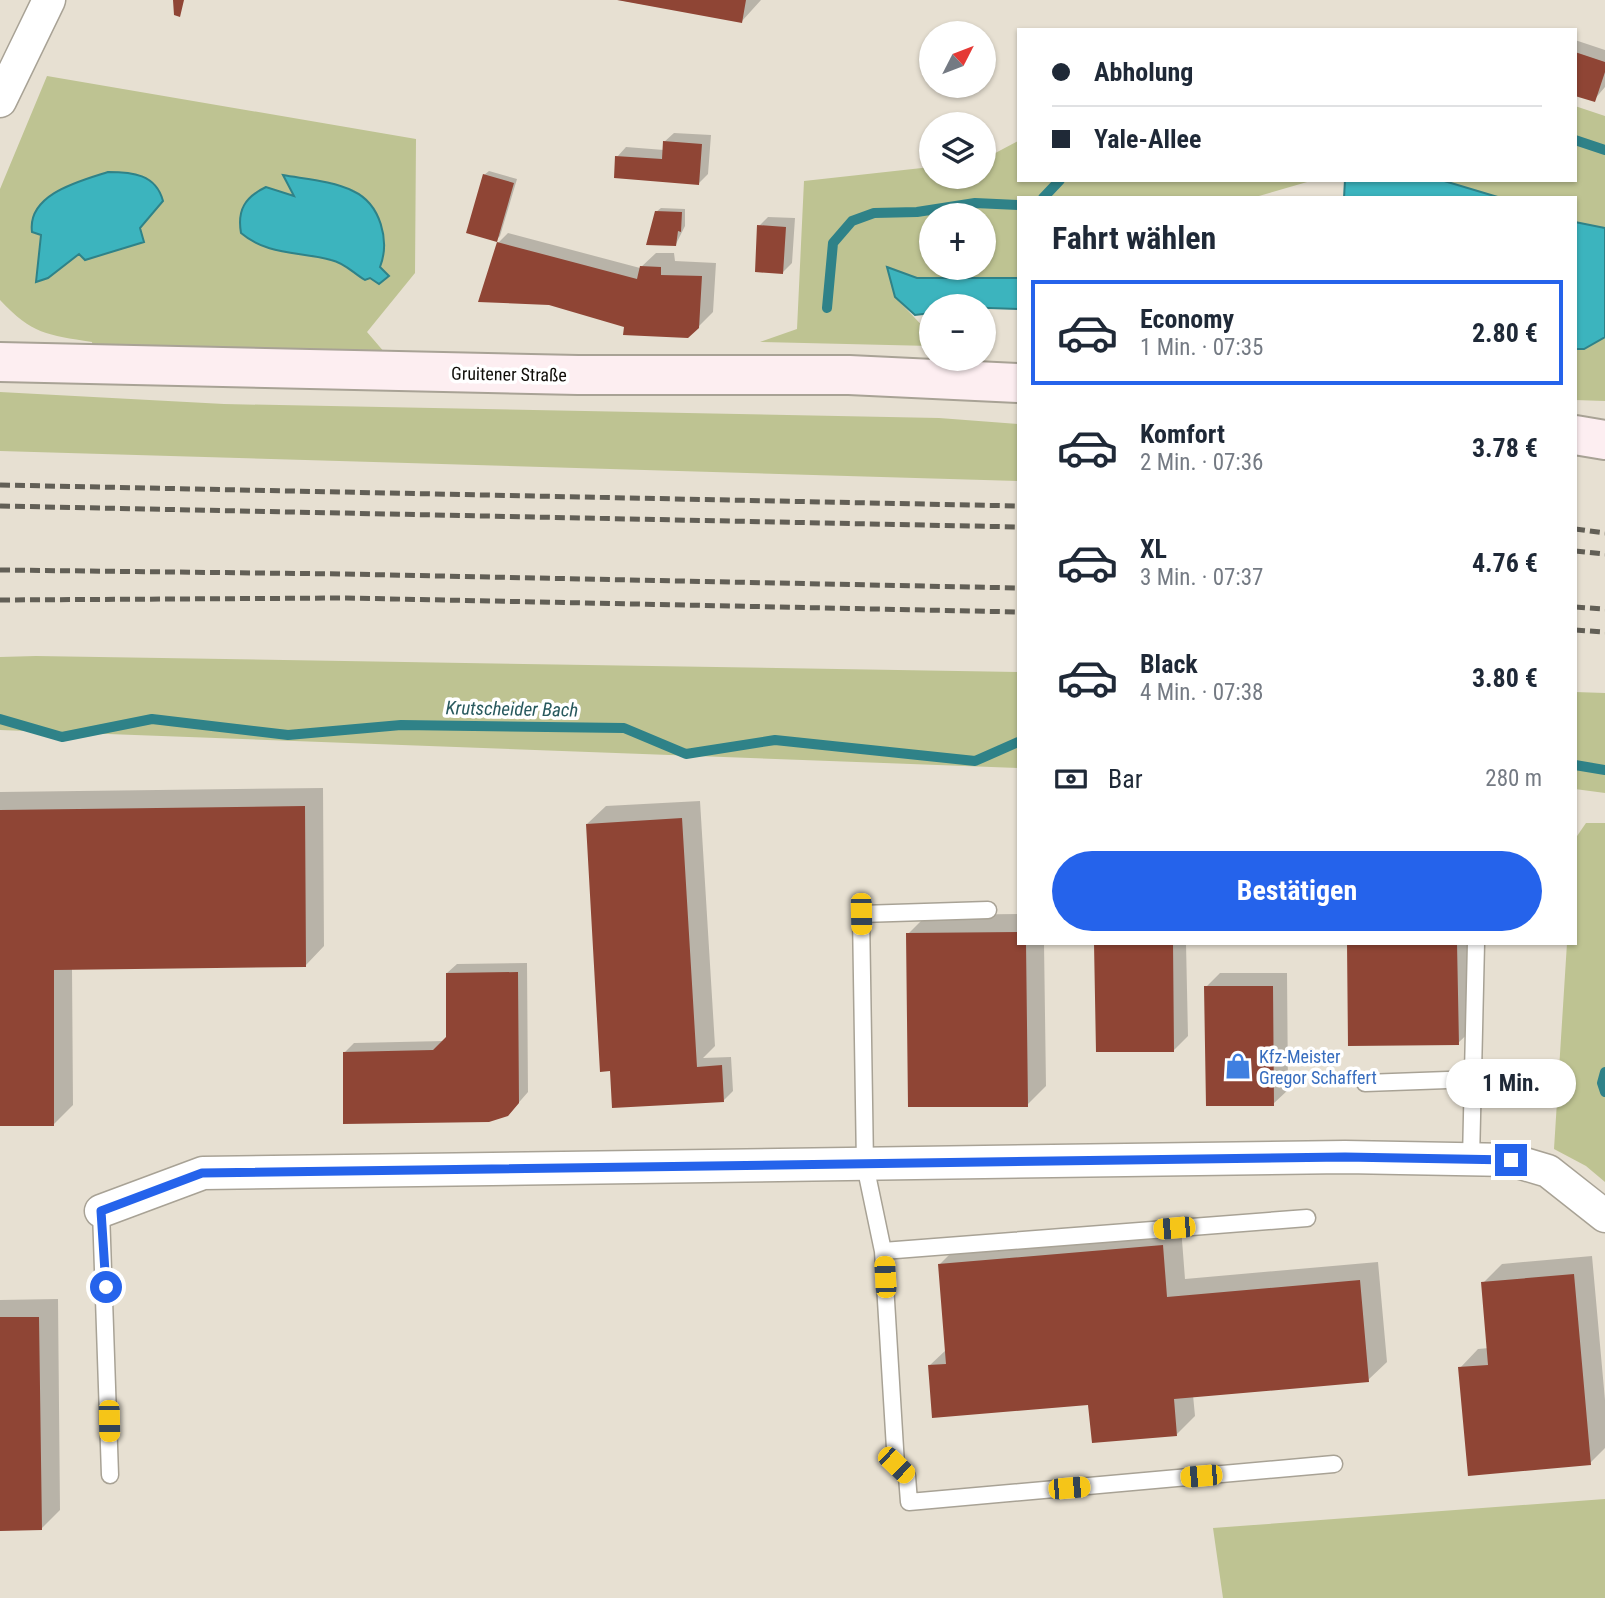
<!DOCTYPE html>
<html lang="de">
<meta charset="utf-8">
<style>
body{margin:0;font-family:"Roboto Condensed",sans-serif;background:#f6f6f7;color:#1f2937;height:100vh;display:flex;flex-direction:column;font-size:26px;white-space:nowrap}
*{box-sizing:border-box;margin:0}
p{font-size:23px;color:#747a83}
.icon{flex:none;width:38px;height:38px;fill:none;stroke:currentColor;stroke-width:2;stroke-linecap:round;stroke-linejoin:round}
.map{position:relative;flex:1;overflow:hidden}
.details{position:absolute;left:1017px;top:196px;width:560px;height:749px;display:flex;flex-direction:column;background:#fff;border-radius:0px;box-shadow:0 2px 5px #0004}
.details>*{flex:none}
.guide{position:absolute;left:1017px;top:28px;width:560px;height:154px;border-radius:0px;box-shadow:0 2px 5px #0004;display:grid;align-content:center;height:154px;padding:0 35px;background:#fff}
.needle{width:46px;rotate:48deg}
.tools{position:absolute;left:919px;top:21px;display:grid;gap:14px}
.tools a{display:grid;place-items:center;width:77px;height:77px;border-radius:50%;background:#fff;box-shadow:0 2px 5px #0004;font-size:35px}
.end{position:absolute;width:32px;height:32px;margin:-16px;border:9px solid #2563eb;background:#fff;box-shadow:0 0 0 4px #fff}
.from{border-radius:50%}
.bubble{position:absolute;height:49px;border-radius:24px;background:#fff;box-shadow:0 2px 5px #0004;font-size:23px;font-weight:700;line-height:49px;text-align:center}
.car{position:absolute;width:21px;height:42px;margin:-21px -10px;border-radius:9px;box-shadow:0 0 5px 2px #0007;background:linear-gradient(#f5c518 24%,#345 0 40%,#f5c518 0 76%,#345 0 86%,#f5c518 0)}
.guide b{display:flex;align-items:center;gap:24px;height:66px;font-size:26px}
.guide b+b{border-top:2px solid #e0e1e3}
.guide i{width:18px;height:18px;background:#1f2937}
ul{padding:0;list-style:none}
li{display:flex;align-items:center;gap:21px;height:105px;margin:0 14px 10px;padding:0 21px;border:4px solid transparent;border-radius:0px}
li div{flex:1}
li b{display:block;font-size:26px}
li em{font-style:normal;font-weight:700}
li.active{border-color:#2563eb}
li>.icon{width:63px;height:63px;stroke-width:1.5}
h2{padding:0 35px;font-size:32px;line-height:84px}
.pay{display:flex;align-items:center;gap:18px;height:77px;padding:0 35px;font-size:26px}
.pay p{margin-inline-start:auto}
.action{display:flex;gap:14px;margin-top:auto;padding:14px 35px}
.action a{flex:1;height:80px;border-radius:42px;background:#2563eb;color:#fff;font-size:28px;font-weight:700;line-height:80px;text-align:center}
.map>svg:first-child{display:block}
.green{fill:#bec392;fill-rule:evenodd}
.water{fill:#3cb4be;stroke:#2f8288;stroke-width:2}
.shadow{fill:#0003}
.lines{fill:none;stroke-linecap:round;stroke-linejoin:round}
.stream{stroke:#2f8288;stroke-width:10}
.building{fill:#8f4535}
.lane-casing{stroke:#a8a295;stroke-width:19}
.street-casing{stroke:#a8a295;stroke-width:35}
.secondary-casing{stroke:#a8a295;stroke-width:42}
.lane{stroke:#fff;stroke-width:16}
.street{stroke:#fff;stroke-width:32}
.secondary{stroke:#fdeef1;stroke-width:38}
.rail{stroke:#625f56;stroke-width:5;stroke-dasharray:10 5;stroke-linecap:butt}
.route{stroke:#2563eb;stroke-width:9}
.labels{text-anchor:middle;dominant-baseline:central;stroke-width:7;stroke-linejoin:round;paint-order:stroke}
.street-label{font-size:18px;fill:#100e09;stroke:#fff}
.shop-label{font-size:18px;fill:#366cbe;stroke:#fff;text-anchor:start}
.water-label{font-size:19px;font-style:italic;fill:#28595e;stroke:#fff}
</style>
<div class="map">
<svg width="1605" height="1598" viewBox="0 0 1605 1598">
<rect width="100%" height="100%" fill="#e7e0d2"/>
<path class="green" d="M47,76L416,139L415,273L367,332L391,360L93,351L92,342C47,335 32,334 0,300V189Z
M1575,106L1605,116V228L1575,222V198H1501L1441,180H1575Z
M1018,141V180H1314L1252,198H1018V278H917L888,268L895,297L931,335V346L760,342L797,329L804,181L931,167V177H984V159ZM931,215H984V268H931Z
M1605,337V401L1575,400V349H1584Z
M0,392L224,404L939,418L1018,424V481L0,451Z
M36,656L1018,672V768L0,730V657Z
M1575,692L1605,693V793L1575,789Z
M1586,823H1605V1182L1586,1166L1554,1149L1567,943H1575V839Z
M1605,1499V1598H1223L1213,1528Z"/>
<path class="water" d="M108,172C132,172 156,174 163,201L140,228L144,242L85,260L79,254L48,278L36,282L41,235L32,232C27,194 80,181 108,172Z
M283,175C305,179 333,181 353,191C381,204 390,241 380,267L389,276L379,284L370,278L365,280C353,273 345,263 331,260C299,251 268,256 241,233C237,210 245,197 266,187L294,196Z
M1345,180H1441L1501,198H1344Z
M1575,222L1605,228V337L1584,349H1575Z
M887,267L917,278H1018V309L931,306V313L915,315L895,297Z"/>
<path class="shadow" d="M618,0H761L742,21Z
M1575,40L1605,50V87L1594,100L1575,94Z
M674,133L711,135L708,174L698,184L617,157L626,147L664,150V142Z
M489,171L517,179L500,236L496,240L484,175Z
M661,208L685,209V226L676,244L656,212Z
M768,217L795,218L792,263L783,272L759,226Z
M508,233L640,268L656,253H674L675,261L716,263L713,312L698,327L628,320L498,243Z
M323,788L324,946L306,965L72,968L73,1105L54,1124H0V792Z
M700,801L715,1046L703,1058L731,1057L733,1091L724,1100L614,1106L587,824L606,806Z
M1018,914V943H1044L1046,1086L1027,1105L908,934L927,915Z
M1096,943H1186L1188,1036L1174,1050Z
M1348,943H1476L1477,1025L1458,1043Z
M527,963L528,1092L508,1115L345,1052L354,1043L444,1041L448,1037L447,973L457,964Z
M1220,973H1287L1288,1090L1273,1104L1206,987Z
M1181,1227L1185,1279L1378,1262L1387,1362L1368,1380L1193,1395L1195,1416L1177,1434L1089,1403L929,1366L947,1349L940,1264L958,1246Z
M1592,1256L1605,1400V1448L1590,1463L1460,1368L1478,1349L1489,1348L1483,1283L1502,1264Z
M58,1299L60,1510L42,1528L0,1529V1300Z"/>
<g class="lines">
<path class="stream" d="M1575,140L1605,150
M1043,198L1060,180
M827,308L833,243L852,221L874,213L917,212L975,203L1018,205
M0,719L62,737L152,719L288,735L401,725L624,728L686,754L775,740L975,761L1018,742
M1575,765L1605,770
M1605,1072L1602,1083L1605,1092"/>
</g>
<path class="building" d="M173,0H184L180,17L174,15Z
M617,0H746L742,23Z
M1575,52L1605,62V72L1595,102L1575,96Z
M663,141L702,144L699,185L614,178L615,156L662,159Z
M483,174L514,183L497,242L466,233Z
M655,211L682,212L681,232L678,231L676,246L646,245Z
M757,225L786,227L783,274L755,272Z
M497,242L637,279L640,266L661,267V275L702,276L699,328L688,338L623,335L624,327L549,305L478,302Z
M305,806L306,967L54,970V1126H0V810Z
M682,818L697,1067L722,1065L724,1102L612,1108L610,1071L600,1072L586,824Z
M1018,932V943H1026L1028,1107H908L906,933Z
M1094,943H1173L1174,1052H1096Z
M1347,943H1457L1459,1045L1348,1046Z
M518,972L519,1103L508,1116L489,1122L343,1124V1052L433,1050L446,1037V973Z
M1204,986H1273L1274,1106H1206Z
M1163,1245L1167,1297L1360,1280L1369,1382L1174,1399L1177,1436L1092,1443L1088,1405L932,1418L928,1365L946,1364L938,1264Z
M1574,1274L1591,1465L1468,1476L1458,1367L1488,1365L1481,1282Z
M0,1317H39L42,1530L0,1531Z"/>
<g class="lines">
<g class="lane-casing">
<path id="lane" d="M988,910L861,914L865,1165L883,1251L1307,1218
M1365,1083L1475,1079
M1471,1160L1476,943
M101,1211L110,1475
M883,1251L896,1465L907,1476L909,1502L1334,1464"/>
</g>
<g class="street-casing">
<path id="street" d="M0,101L49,0
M101,1211L203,1173L1345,1157L1511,1160L1548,1171L1605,1216"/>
</g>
<g class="secondary-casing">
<path id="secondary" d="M0,362L578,375H849L1018,383
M1575,435L1605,440"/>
</g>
<use href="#lane" class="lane"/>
<use href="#street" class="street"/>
<use href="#secondary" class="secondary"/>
<path class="rail" d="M0,485L1018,506
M0,506L1018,527
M1575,529L1605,533
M1575,551L1605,554
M0,570L343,574L1018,588
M0,600L346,598L1018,612
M1575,607L1605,609
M1575,630L1605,632"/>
</g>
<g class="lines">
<path class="route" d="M106,1287L101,1211L202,1173L1345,1157L1511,1160"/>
</g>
<defs>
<g id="shop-bare" transform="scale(2.1)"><path d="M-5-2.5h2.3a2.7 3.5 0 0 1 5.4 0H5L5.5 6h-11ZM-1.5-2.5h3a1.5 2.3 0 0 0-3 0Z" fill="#3f7fe0" stroke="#fff" stroke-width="2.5" paint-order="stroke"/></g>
</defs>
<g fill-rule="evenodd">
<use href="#shop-bare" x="1238" y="1066"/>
</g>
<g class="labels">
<g class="street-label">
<text transform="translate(509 374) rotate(1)">Gruitener Straße</text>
</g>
<g class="shop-label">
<text x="1259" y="1056">Kfz-Meister<tspan x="1259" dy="21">Gregor Schaffert</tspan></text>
</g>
<g class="water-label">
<text transform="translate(512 709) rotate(1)">Krutscheider Bach</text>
</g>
</g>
</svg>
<div class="tools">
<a><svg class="needle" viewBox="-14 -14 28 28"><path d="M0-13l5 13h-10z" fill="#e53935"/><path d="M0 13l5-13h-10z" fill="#747a83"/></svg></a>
<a><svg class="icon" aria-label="layers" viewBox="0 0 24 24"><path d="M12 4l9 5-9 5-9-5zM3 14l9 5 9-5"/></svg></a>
<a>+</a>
<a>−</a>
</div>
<i class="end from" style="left:106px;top:1287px"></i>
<i class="end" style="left:1511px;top:1160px"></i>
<div class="bubble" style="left:1446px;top:1059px;width:130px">1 Min.</div>
<i class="car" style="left:861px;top:914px;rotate:179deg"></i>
<i class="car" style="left:1174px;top:1228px;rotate:265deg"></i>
<i class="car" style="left:885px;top:1277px;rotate:357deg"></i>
<i class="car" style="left:109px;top:1421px;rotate:179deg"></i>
<i class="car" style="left:896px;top:1465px;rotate:134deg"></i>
<i class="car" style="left:1201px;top:1476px;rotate:265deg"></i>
<i class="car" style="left:1069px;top:1488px;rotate:85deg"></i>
<div class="guide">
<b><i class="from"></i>Abholung</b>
<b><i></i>Yale-Allee</b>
</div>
<section class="details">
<h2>Fahrt wählen</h2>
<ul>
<li class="active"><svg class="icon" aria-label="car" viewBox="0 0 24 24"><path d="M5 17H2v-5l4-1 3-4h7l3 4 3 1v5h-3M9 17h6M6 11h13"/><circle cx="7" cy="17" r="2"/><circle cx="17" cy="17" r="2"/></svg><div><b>Economy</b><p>1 Min. · 07:35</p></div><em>2.80 €</em></li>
<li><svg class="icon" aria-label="car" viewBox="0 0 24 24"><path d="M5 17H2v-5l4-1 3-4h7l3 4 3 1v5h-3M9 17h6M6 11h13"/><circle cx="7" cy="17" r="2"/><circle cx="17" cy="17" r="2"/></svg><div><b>Komfort</b><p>2 Min. · 07:36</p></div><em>3.78 €</em></li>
<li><svg class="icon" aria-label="car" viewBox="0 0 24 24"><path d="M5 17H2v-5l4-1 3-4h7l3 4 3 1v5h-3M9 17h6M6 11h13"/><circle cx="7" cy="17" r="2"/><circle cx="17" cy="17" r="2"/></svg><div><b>XL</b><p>3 Min. · 07:37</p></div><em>4.76 €</em></li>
<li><svg class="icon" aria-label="car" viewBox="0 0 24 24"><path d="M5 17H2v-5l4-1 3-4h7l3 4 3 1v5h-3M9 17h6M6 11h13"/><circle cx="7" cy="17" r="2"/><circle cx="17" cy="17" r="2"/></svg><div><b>Black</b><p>4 Min. · 07:38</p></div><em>3.80 €</em></li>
</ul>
<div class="pay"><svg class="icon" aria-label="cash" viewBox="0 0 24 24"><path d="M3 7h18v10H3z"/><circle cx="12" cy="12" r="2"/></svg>Bar<p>280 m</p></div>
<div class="action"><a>Bestätigen</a></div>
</section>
</div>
